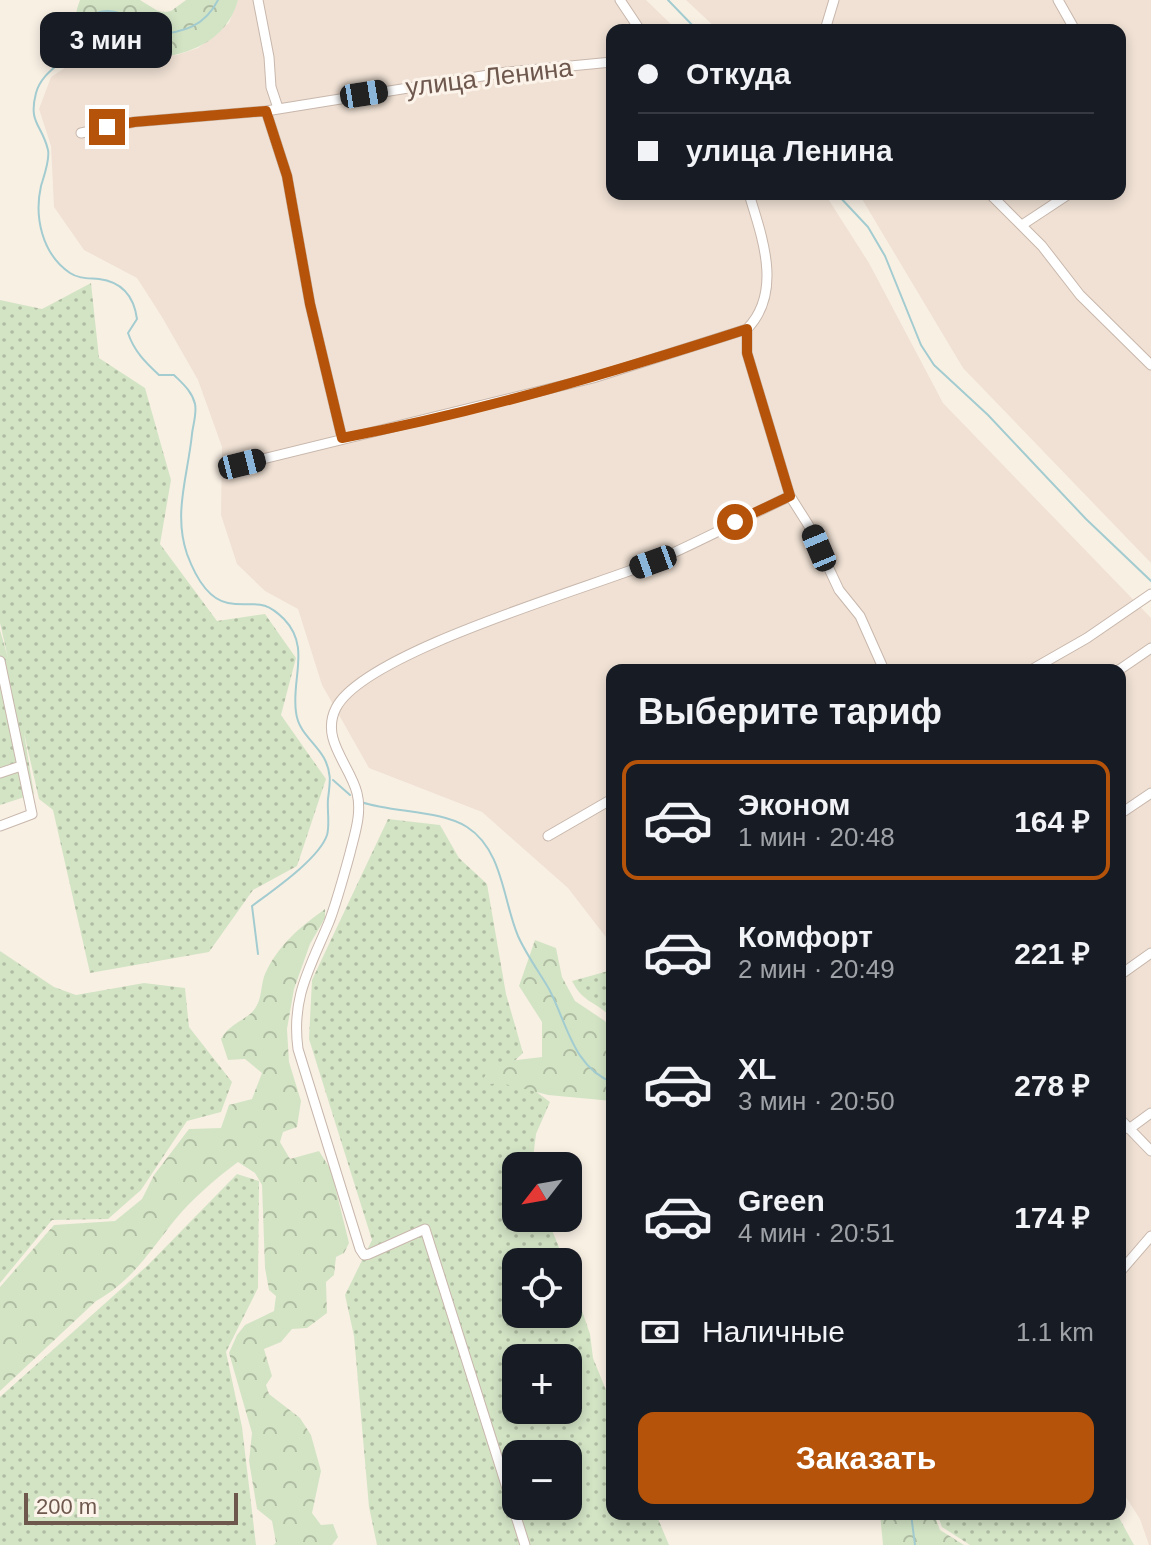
<!DOCTYPE html>
<html lang="ru">
<meta charset="utf-8">
<style>
body{margin:0;font-family:Arial,sans-serif;background:#20242c;color:#f1f3f6;height:100vh;display:flex;flex-direction:column;font-size:30px;white-space:nowrap}
*{box-sizing:border-box;margin:0}
p{font-size:26px;color:#9ea1a6}
.icon{flex:none;width:44px;height:44px;fill:none;stroke:currentColor;stroke-width:2;stroke-linecap:round;stroke-linejoin:round}
.map{position:relative;flex:1;overflow:hidden}
.panel{position:absolute;left:606px;top:664px;width:520px;height:856px;display:flex;flex-direction:column;background:#171b24;border-radius:16px;box-shadow:0 4px 12px #0003}
.panel>*{flex:none}
.top-card{position:absolute;left:606px;top:24px;width:520px;height:176px;border-radius:16px;box-shadow:0 4px 12px #0003;display:grid;align-content:center;height:176px;padding:0 32px;background:#171b24}
.needle{width:52px;rotate:239deg}
.tools{position:absolute;left:502px;top:1152px;display:grid;gap:16px}
.tools a{display:grid;place-items:center;width:80px;height:80px;border-radius:16px;background:#171b24;box-shadow:0 4px 12px #0003;font-size:40px}
.scale{position:absolute;left:24px;bottom:20px;width:214px;box-sizing:border-box;padding-left:8px;border:4px solid #6e574d;border-top:0;font-size:22px;line-height:28px;white-space:nowrap;color:#6e574d;-webkit-text-stroke:6px #fcf4ea;paint-order:stroke}
.end{position:absolute;width:36px;height:36px;margin:-18px;border:10px solid #b45309;background:#fff;box-shadow:0 0 0 4px #fff}
.from{border-radius:50%}
.bubble{position:absolute;height:56px;border-radius:16px;background:#171b24;box-shadow:0 4px 12px #0003;font-size:26px;font-weight:800;line-height:56px;text-align:center}
.car{position:absolute;width:24px;height:48px;margin:-24px -12px;border-radius:10px;box-shadow:0 0 6px 2px #0007;background:linear-gradient(#222 24%,#8ab4d8 0 40%,#222 0 76%,#8ab4d8 0 86%,#222 0)}
.top-card b{display:flex;align-items:center;gap:28px;height:76px;font-size:30px}
.top-card b+b{border-top:2px solid #363941}
.top-card i{width:20px;height:20px;background:#f1f3f6}
ul{padding:0;list-style:none}
li{display:flex;align-items:center;gap:24px;height:120px;margin:0 16px 12px;padding:0 16px;border:4px solid transparent;border-radius:16px}
li div{flex:1}
li b{display:block;font-size:30px}
li em{font-style:normal;font-weight:800}
li.current{border-color:#b45309}
li>.icon{width:72px;height:72px;stroke-width:1.5}
h2{padding:0 32px;font-size:36px;line-height:96px}
.pay{display:flex;align-items:center;gap:20px;height:88px;padding:0 32px;font-size:30px}
.pay p{margin-inline-start:auto}
.primary-button{display:flex;gap:16px;margin-top:auto;padding:16px 32px}
.primary-button a{flex:1;height:92px;border-radius:16px;background:#b45309;color:#fff;font-size:32px;font-weight:800;line-height:92px;text-align:center}
.map>svg:first-child{display:block}
.residential{fill:#f0e1d4}
.green{fill:url(#green-dots);fill-rule:evenodd}
.forest{fill:url(#forest-crowns)}
.lines{fill:none;stroke-linecap:round;stroke-linejoin:round}
.stream{stroke:#a3ccd0;stroke-width:2}
.minor-casing{stroke:#c8b7ac;stroke-width:11}
.minor{stroke:#fff;stroke-width:9}
.route{stroke:#b45309;stroke-width:10}
.labels{text-anchor:middle;dominant-baseline:central;stroke-width:6;stroke-linejoin:round;paint-order:stroke}
.street-label{font-size:26px;fill:#6e574d;stroke:#fcf4ea}
</style>
<div class="map">
<svg width="1151" height="1545" viewBox="0 0 1151 1545">
<defs>
<pattern id="green-dots" width="8" height="8" patternUnits="userSpaceOnUse" patternTransform="scale(2)"><rect width="8" height="8" fill="#d3e4c5"/><path d="M2 2h.1M6 6h.1" fill="none" stroke="#afbca2" stroke-width="1.8" stroke-linecap="round"/></pattern>
<pattern id="forest-crowns" width="20" height="18" patternUnits="userSpaceOnUse" patternTransform="scale(2)"><rect width="20" height="18" fill="#d3e4c5"/><path d="M2 6a3 3 0 1 1 6 0M12 15a3 3 0 1 1 6 0" fill="none" stroke="#afbca2"/></pattern>
</defs>
<rect width="100%" height="100%" fill="#f9f0e4"/>
<path class="residential" d="M238,0H646L677,30H612V194H825L869,263L943,403L1151,618V1545H1149L1140,1519L1120,1488V670H612V945L568,888L482,812L369,768L322,685L298,609L265,591L237,564L221,515L222,447L198,380L162,317L137,278L84,250L54,207L51,146L39,109L51,77L77,60L100,39L110,34L117,35L144,59L177,55L198,48L229,23Z
M686,0H1151V563L963,368L859,194H1120V30H718Z"/>
<path class="green" d="M91,283L99,358L145,388L171,480L160,544L217,621L265,614L296,658L281,715L326,779L297,866L253,890L209,952L90,973L53,810L39,799L24,733L34,794L0,805V630L8,658L0,623V300L42,309Z
M388,819L440,825L459,858L487,884L506,994L523,1053L506,1069L550,1102L536,1134L532,1166H516V1218H547L565,1262H516V1314H568V1270L590,1334L593,1358L612,1405V1514H656L669,1545H377L369,1507L354,1336L345,1295L372,1240L309,1039L312,980ZM516,1358H568V1410H516ZM516,1454H568V1506H516Z
M0,951L54,987L76,995L144,983L185,988L189,1027L232,1082L221,1112L187,1121L141,1190L108,1219L52,1220L0,1283Z
M612,970V1019C598,1001 584,1005 572,981Z
M237,1174L259,1181L258,1288L226,1352L242,1427L256,1545H0V1397L148,1265Z
M937,1514H1117L1134,1545H970L942,1527Z"/>
<path class="forest" d="M80,0H140L158,11L165,12L171,11L186,0H238C229,33 202,50 169,56C162,58 152,60 144,59C130,57 125,44 117,35L110,34L100,39L71,62L65,52C81,29 71,22 80,0Z
M325,909V918L310,944L294,989L287,1029L289,1062L301,1101L297,1127L283,1132L280,1142L290,1159L319,1151L331,1170L349,1243L344,1253L336,1257L334,1275L326,1282L327,1313L307,1328L292,1329L281,1342L264,1349L272,1376L266,1385L269,1394L300,1418L311,1435L321,1471L312,1513L321,1525L333,1524L338,1537L332,1545H274L276,1542L272,1521L257,1509L249,1461L252,1433L229,1353L237,1335L245,1325L274,1311L276,1296L269,1290L265,1268L262,1185L255,1173L238,1162C214,1180 193,1198 174,1221C150,1251 131,1282 96,1301L0,1391V1287L54,1225L115,1221L142,1199L154,1175L189,1129L221,1128L229,1105L252,1099L262,1073L245,1059L228,1060L221,1039C231,1021 250,1020 257,1005C262,996 261,983 265,974C278,945 300,927 325,909Z
M535,940L556,948L562,977L575,1001L605,1021L612,1032V1101L548,1095L501,1083L480,1085L492,1063L542,1057V1022L519,986Z
M880,1514H934L940,1530L964,1545H883Z"/>
<g class="lines">
<path class="stream" d="M218,0C205,26 183,33 156,34C135,19 109,0 87,19C82,28 81,39 75,47C64,64 42,71 36,93C28,124 42,124 48,150C50,160 44,176 41,186C34,217 42,254 70,273C79,279 89,278 99,279C123,282 134,297 137,319L128,333C134,351 145,362 159,375H174C182,383 192,391 195,404C197,413 193,425 192,434C188,475 173,513 187,554C194,573 206,599 228,603C253,608 261,596 284,619C311,647 291,679 296,712C298,732 315,742 324,758C332,773 330,783 328,799C327,810 330,825 327,835C319,859 272,891 252,906L258,954
M668,0L697,30
M837,194L868,227L885,256L921,345L934,365L988,415L1086,519L1151,581
M333,780L350,795
M361,802C394,813 440,810 467,827C503,850 503,901 518,936C526,954 539,972 549,989C567,1023 573,1067 612,1082
M911,1514L915,1545"/>
<g class="minor-casing">
<path id="minor" d="M258,0L269,57L271,87L278,108
M620,0L640,30
M1058,0L1075,30
M825,30L834,0
M266,111L287,176L310,304L342,438
M81,133L134,122L266,111L507,72L612,62
M990,194L1042,246L1080,295L1151,365
M1022,225L1069,194
M747,329V353L790,496L809,526L839,590L860,616L884,670
M242,464L593,378L747,329C783,292 762,237 749,194
M0,661L32,814L0,826
M1031,670L1087,638L1151,594
M1119,670L1151,648
M0,773L21,766
M1120,814L1151,793
M548,836L612,799
M1120,975L1151,953
M1120,1119L1151,1151
M1129,1129L1151,1113
M1120,1272L1151,1236
M525,1545L425,1229L369,1254L364,1255L360,1249L298,1049C291,997 310,968 329,922C337,901 344,875 350,853C355,833 362,813 357,793C350,765 320,739 336,708C364,652 589,588 653,562C699,542 744,518 790,496"/>
</g>
<use href="#minor" class="minor"/>
</g>
<g class="lines">
<path class="route" d="M107,127L134,122L266,111L287,176L310,304L342,438C480,412 614,372 747,329V353L790,496L735,522"/>
</g>
<g class="labels">
<g class="street-label">
<text transform="translate(489 77) rotate(-7)">улица Ленина</text>
</g>
</g>
</svg>
<div class="tools">
<a><svg class="needle" viewBox="-14 -14 28 28"><path d="M0-13l5 13h-10z" fill="#e53935"/><path d="M0 13l5-13h-10z" fill="#9ea1a6"/></svg></a>
<a><svg class="icon" aria-label="locate" viewBox="0 0 24 24"><circle cx="12" cy="12" r="6"/><path d="M12 2v4M12 18v4M2 12h4M18 12h4"/></svg></a>
<a>+</a>
<a>−</a>
</div>
<div class="scale">200 m</div>
<i class="end from" style="left:735px;top:522px"></i>
<i class="end" style="left:107px;top:127px"></i>
<div class="bubble" style="left:40px;top:12px;width:132px">3 мин</div>
<i class="car" style="left:364px;top:94px;rotate:81deg"></i>
<i class="car" style="left:242px;top:464px;rotate:76deg"></i>
<i class="car" style="left:819px;top:548px;rotate:337deg"></i>
<i class="car" style="left:653px;top:562px;rotate:250deg"></i>
<div class="top-card">
<b><i class="from"></i>Откуда</b>
<b><i></i>улица Ленина</b>
</div>
<section class="panel">
<h2>Выберите тариф</h2>
<ul>
<li class="current"><svg class="icon" aria-label="car" viewBox="0 0 24 24"><path d="M5 17H2v-5l4-1 3-4h7l3 4 3 1v5h-3M9 17h6M6 11h13"/><circle cx="7" cy="17" r="2"/><circle cx="17" cy="17" r="2"/></svg><div><b>Эконом</b><p>1 мин · 20:48</p></div><em>164 ₽</em></li>
<li><svg class="icon" aria-label="car" viewBox="0 0 24 24"><path d="M5 17H2v-5l4-1 3-4h7l3 4 3 1v5h-3M9 17h6M6 11h13"/><circle cx="7" cy="17" r="2"/><circle cx="17" cy="17" r="2"/></svg><div><b>Комфорт</b><p>2 мин · 20:49</p></div><em>221 ₽</em></li>
<li><svg class="icon" aria-label="car" viewBox="0 0 24 24"><path d="M5 17H2v-5l4-1 3-4h7l3 4 3 1v5h-3M9 17h6M6 11h13"/><circle cx="7" cy="17" r="2"/><circle cx="17" cy="17" r="2"/></svg><div><b>XL</b><p>3 мин · 20:50</p></div><em>278 ₽</em></li>
<li><svg class="icon" aria-label="car" viewBox="0 0 24 24"><path d="M5 17H2v-5l4-1 3-4h7l3 4 3 1v5h-3M9 17h6M6 11h13"/><circle cx="7" cy="17" r="2"/><circle cx="17" cy="17" r="2"/></svg><div><b>Green</b><p>4 мин · 20:51</p></div><em>174 ₽</em></li>
</ul>
<div class="pay"><svg class="icon" aria-label="cash" viewBox="0 0 24 24"><path d="M3 7h18v10H3z"/><circle cx="12" cy="12" r="2"/></svg>Наличные<p>1.1 km</p></div>
<div class="primary-button"><a>Заказать</a></div>
</section>
</div>
